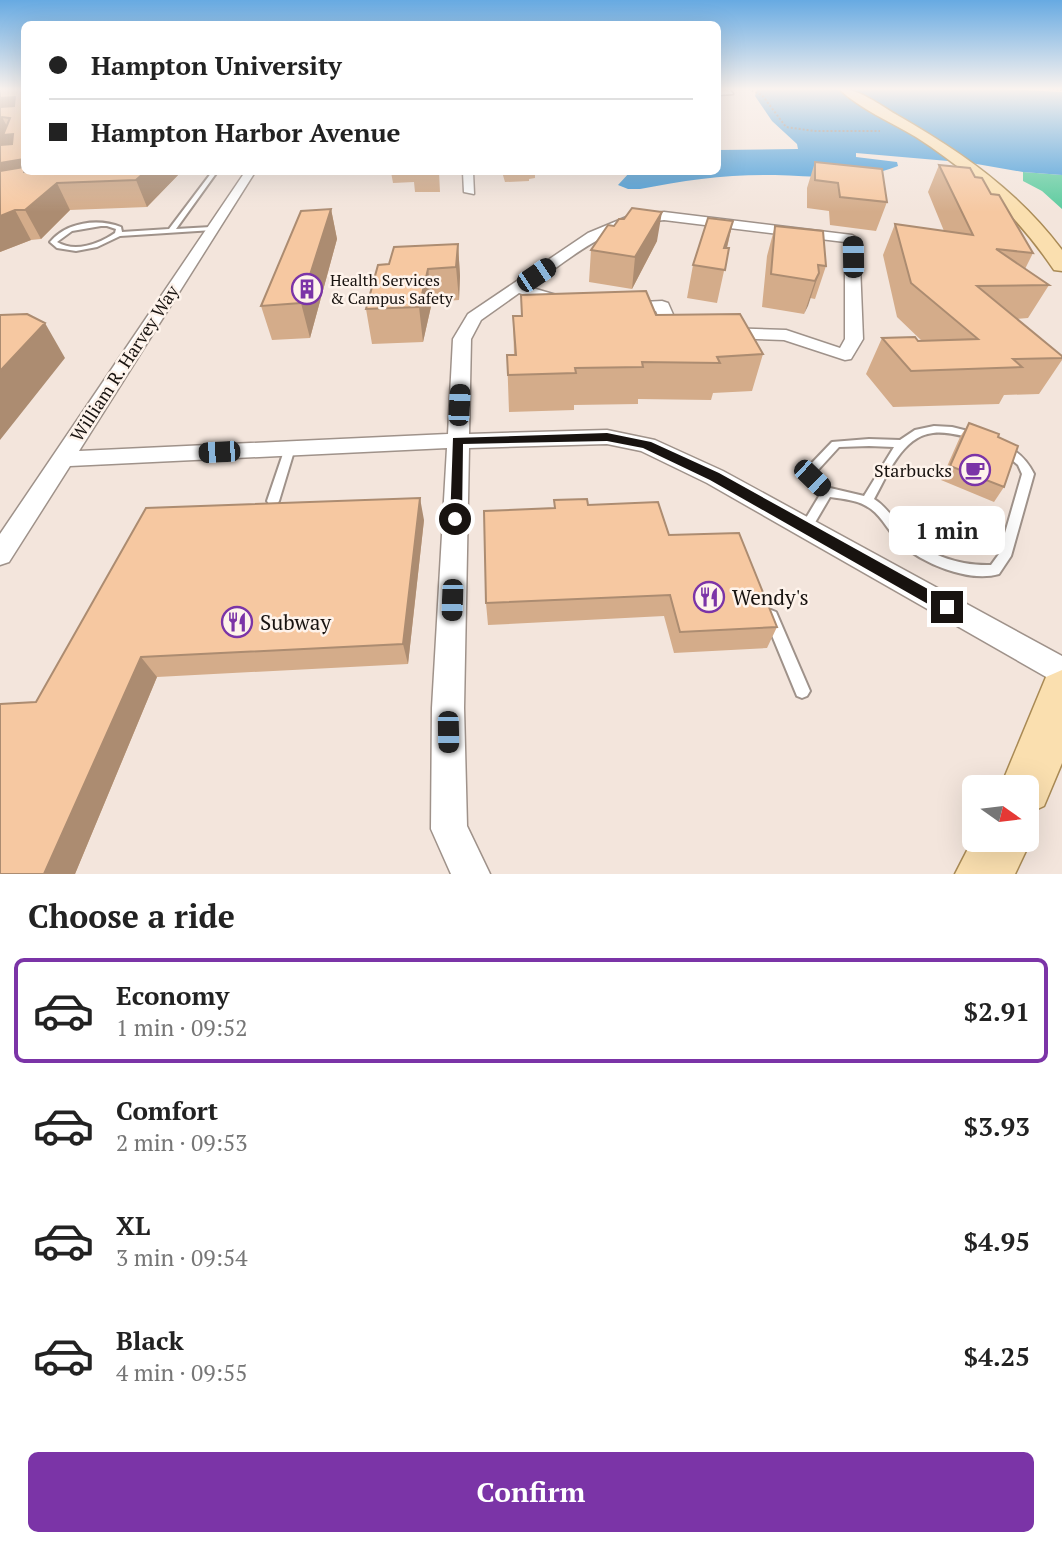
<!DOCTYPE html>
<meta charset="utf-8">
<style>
body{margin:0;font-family:"PT Serif",serif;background:#f6f6f6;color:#222;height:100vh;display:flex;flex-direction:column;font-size:26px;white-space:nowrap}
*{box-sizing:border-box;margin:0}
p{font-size:23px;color:#767676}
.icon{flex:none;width:38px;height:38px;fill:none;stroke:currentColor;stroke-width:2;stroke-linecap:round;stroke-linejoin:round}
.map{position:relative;height:874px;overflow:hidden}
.side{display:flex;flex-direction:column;background:#fff;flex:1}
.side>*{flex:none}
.guide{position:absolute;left:21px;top:21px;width:700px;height:154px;border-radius:10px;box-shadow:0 7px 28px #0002;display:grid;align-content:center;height:154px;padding:0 28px;background:#fff}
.needle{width:46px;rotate:104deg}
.buttons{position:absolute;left:962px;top:775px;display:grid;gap:14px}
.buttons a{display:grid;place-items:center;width:77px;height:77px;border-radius:10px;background:#fff;box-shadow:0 7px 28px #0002;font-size:35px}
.end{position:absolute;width:32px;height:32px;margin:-16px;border:9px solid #181310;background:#fff;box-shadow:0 0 0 4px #fff}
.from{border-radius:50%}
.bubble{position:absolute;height:49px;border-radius:10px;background:#fff;box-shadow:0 7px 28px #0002;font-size:23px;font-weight:600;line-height:49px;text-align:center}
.car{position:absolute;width:21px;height:42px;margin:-21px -10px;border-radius:9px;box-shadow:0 0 5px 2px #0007;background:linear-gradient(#222 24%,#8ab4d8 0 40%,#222 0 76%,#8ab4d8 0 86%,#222 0)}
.guide b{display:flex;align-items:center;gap:24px;height:66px;font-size:26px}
.guide b+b{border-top:2px solid #e0e0e0}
.guide i{width:18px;height:18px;background:#222}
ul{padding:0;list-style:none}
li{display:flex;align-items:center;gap:21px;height:105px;margin:0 14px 10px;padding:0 14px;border:4px solid transparent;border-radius:10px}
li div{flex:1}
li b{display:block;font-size:26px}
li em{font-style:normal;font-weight:600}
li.active{border-color:#7b34a7}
li>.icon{width:63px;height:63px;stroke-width:1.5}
h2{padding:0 28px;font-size:32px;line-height:84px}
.button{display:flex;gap:14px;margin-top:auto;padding:14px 28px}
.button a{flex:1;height:80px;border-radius:10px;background:#7b34a7;color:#fff;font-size:28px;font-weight:600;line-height:80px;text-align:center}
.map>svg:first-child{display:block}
.forest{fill:#5acb9e}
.water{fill:#459cd9}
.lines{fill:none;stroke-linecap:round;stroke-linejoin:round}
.lane-casing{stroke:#9f928a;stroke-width:4}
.street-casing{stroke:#9f928a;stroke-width:3}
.primary-casing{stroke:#a98a55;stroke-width:3}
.path{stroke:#827872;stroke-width:2;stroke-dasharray:2 2;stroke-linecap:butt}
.lane{fill:#fff;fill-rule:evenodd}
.street{fill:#fff;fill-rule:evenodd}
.primary{fill:#fadfaf;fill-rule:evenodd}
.wall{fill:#d4ac8a}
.shaded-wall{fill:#ac8c71}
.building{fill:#f6c8a1;stroke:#ac8c71;stroke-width:2}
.route{fill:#181310}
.labels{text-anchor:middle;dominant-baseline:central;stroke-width:5;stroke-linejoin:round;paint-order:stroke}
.far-poi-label{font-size:16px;fill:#181310;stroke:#fef3eb;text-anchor:start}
.street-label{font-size:18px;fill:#181310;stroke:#fef3eb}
.poi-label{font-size:18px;fill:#181310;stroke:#fef3eb;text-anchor:end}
.near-poi-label{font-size:21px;fill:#181310;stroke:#fef3eb;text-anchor:start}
</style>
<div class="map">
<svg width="1062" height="874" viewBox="0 0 1062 874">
<rect width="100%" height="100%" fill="#f3e5dc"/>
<path class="forest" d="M1023,172L1062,175V209L1042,191L1023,181Z"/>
<path class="water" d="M757,89H1004L1062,92V175L1023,172L971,163L856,153V157L897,162L898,166C857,182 817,176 775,175C729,174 684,180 640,189H628L618,185L630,172H718V150L798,149L797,144L772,121L755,96Z"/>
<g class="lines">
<g class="lane-casing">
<path id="lane" d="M212,172H217L176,229L211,227L213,228V230L120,236L97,247L76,251L57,248L50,242C66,222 98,218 121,227L122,232L169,229ZM101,226H107L116,229L115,233C99,244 75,253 57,242L72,231Z
M934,426L952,427L980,434L981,436L976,439C962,436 947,431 933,433C902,436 887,476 874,499C887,507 894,520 904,531C926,555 959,566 991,565L999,554L1022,474L1018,465L999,449L1004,445C1018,451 1027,460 1034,474L1011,556L999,574C969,583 921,563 899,542C889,532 883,518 871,509C859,500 844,499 830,497L810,531L806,533L802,531L800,528L821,493L806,478L809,466L832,442L869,439L900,440L915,430ZM869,446L894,447L864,496L830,488L818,477V470L839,447Z
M290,444L295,448L279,501L277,504H269L267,501L285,448Z
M771,610L776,612L810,691L807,696L802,698L797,696L764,616L766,612Z"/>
</g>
<g class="street-casing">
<path id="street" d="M730,90L733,94L718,95V91Z
M245,172H255L79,451L448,434L453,339L468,314L588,233L629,216L664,212L852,235L859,239L863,339L851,359L845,360L784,340L723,338L715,333L723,328L786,330L840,348L845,339V242L664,220C606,225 575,255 529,287L570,299L572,302L570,305L564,307L519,293L481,320L471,339L469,434L607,430L655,440L723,471L1062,656V686L707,483L641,451L607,444L469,448L464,708L467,826L490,874H451L431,829L432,708L447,448L70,466L9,562L0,565V534Z
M463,172H473L474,194L464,192Z
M662,301L668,303L675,319L692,335L690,339H678L662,324L656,311L623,313L615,308L623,303Z"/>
</g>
<g class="primary-casing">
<path id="primary" d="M839,89C860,89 878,104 897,115C960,151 1018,191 1062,250V271L1054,270C1017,215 972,173 916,137C891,122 860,109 839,89Z
M1062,670V763L1044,806L1027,814V788H1000L1046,677Z
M1027,832L1031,840L1015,874H955L975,835V840H1027Z"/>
</g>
<path class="path" d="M748,89L762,95L786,127L814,131H880
M1048,89L1062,90"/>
<use href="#lane" class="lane"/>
<use href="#street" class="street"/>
<use href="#primary" class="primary"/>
</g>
<path class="wall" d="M0,89H24V172H181L147,207L70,210L41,239L31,240L0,252Z
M815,162L887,202L876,231L830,225L829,211L807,208V188Z
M939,165L975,177L991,194L1033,253L1025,269L1049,285L1028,318L1016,319L1062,356V360L1039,394L1004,395L999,404L893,407L866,374L882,338L922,341L897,317L883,255L895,224L944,231L928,192Z
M391,172H439L440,192H415L414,182L393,183Z
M502,172H535V178L529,179V181L505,182Z
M331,209L337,239L310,338L272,340L261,306Z
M733,221L727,248H729L717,303L687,298L693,265Z
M775,226L826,266L815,299L810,298L804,314L762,307L767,256Z
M657,241L632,289L589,282L591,250Z
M458,244L460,276L459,300L432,302L423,342L372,344L366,309L389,264Z
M521,295L656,315L763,354L752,391L713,393L711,400L638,399V404L574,405V410L509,412L507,355H514L513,316H521Z
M969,423L1004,487L994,502L941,480L960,437Z
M554,500L588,505L669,535L777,627L767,648L674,653L664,616L488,625L486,603L554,508Z
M424,520L408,664L157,677L75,874H0L36,702Z"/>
<path class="shaded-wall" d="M15,97L10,119L2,117L11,134H13L24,156L0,162V98Z
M24,159V172L0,191V163Z
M145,172H181L147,207L136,180Z
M57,183L70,210L41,239L25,210Z
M331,209L337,239L310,338L301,303Z
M15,210L31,240L0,252V216Z
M662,212L657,241L632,289L635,257Z
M733,221L726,251L724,248Z
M458,244L460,276L459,300L456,267Z
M428,269L432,302L423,342L419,307Z
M819,273L808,306L804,314L815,281Z
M45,323L65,358L0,440V371Z
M420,498L424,520L408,664L403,644Z
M141,657L157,677L75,874H44Z"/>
<path class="building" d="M0,89H24V159L0,163V145L12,144L13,134L3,135L10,118L2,117L0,121V107L14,106L15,97L0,98Z
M815,162L882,169L887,202L840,197L838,183L815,180Z
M939,165L970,168L975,177L982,178L991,194L999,195L1033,253L996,249L1049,285L977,286L1062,356V358L1013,359L1022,367L911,371L882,338L915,337L918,341L978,339L911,283L895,224L973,235Z
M24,167V172H145L136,180L57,183L25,210H15L0,216V171Z
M413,172H438V173Z
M632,208L662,212L635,257L591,250L608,225L614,226L619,219H624Z
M331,209L301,303L261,306L301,211Z
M708,218L733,221L724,248H729L725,270L693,265Z
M775,226L823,231L826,266L818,265L819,273L815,281L771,274Z
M458,244L456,267L428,269L419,307L366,309L378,265L389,264L394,247Z
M646,291L656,315L740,314L763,354L717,357L720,363L642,362L643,367L575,368L576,373L508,375L507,355H516L513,316H522L521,295Z
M27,314L45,323L0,371V315Z
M969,423L999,434L998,437L1018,446L1004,487L950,466Z
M420,498L403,644L141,657L44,874H0V704L36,702L146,508Z
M587,499L588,505L658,502L669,535L739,533L777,627L680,632L670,595L486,603L484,511L555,508L554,500Z"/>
<linearGradient id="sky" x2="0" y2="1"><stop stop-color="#67aae2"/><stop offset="0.42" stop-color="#faf3ef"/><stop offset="1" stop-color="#faf3ef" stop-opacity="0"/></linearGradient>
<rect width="1062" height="212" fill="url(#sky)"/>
<path class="route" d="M607,433L651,442L719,473L953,603L955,607L953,612H942L710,480L643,448L607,441L463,444L462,519L460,523H450L453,438Z"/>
<defs>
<g id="building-ring" transform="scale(1.575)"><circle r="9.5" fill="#fef3eb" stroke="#7b34a7" stroke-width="1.5"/><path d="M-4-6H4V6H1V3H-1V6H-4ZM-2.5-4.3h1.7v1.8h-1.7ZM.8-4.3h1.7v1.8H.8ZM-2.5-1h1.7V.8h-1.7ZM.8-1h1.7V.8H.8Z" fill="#7b34a7"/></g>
<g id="cafe-ring" transform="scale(1.575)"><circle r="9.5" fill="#fef3eb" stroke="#7b34a7" stroke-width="1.5"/><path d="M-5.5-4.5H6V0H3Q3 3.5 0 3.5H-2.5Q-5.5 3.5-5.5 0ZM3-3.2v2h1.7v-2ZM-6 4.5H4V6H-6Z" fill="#7b34a7"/></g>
<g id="restaurant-ring" transform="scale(1.575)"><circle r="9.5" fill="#fef3eb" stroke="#7b34a7" stroke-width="1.5"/><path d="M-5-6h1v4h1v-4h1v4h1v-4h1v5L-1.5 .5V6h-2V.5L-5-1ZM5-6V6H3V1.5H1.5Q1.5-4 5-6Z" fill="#7b34a7"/></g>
</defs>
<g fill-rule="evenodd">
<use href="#building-ring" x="307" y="289"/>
<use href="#cafe-ring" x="975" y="470"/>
<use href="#restaurant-ring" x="709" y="597"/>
<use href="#restaurant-ring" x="237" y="622"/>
</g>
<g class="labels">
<g class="far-poi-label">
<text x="330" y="280">Health Services<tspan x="330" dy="18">&amp; Campus Safety</tspan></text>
</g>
<g class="street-label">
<text transform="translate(124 363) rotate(-57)">William R. Harvey Way</text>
</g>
<g class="poi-label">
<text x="952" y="470">Starbucks</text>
</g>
<g class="near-poi-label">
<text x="732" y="597">Wendy's</text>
<text x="260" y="622">Subway</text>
</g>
</g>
</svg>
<div class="buttons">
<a><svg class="needle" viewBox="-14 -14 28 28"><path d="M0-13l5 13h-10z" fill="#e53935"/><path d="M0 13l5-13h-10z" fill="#767676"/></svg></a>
</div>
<i class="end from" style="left:455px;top:519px"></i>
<i class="end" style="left:947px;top:607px"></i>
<div class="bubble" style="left:889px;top:506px;width:116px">1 min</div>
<i class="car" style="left:853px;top:257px;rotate:359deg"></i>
<i class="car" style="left:536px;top:275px;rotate:56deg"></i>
<i class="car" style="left:459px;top:405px;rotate:3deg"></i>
<i class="car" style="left:219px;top:452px;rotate:267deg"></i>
<i class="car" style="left:812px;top:478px;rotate:134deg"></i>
<i class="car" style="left:452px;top:600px;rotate:182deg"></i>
<i class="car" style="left:448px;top:732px;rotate:179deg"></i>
<div class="guide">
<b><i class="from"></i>Hampton University</b>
<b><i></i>Hampton Harbor Avenue</b>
</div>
</div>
<section class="side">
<h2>Choose a ride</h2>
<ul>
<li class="active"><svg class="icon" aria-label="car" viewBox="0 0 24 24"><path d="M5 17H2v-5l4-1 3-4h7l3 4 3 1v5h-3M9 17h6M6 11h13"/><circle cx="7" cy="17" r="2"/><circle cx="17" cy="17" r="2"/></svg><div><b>Economy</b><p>1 min · 09:52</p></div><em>$2.91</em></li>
<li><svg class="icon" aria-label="car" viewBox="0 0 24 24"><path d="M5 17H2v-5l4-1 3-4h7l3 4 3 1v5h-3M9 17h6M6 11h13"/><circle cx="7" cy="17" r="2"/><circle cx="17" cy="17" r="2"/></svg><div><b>Comfort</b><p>2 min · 09:53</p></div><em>$3.93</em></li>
<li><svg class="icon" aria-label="car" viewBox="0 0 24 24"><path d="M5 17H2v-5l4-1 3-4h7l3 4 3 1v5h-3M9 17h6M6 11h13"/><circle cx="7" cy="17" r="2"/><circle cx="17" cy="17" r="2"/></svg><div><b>XL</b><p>3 min · 09:54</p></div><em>$4.95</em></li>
<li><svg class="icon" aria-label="car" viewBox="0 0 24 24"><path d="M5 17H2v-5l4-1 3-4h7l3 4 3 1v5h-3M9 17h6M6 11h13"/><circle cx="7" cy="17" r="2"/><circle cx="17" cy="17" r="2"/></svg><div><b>Black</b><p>4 min · 09:55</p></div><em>$4.25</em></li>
</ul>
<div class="button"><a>Confirm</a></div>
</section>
